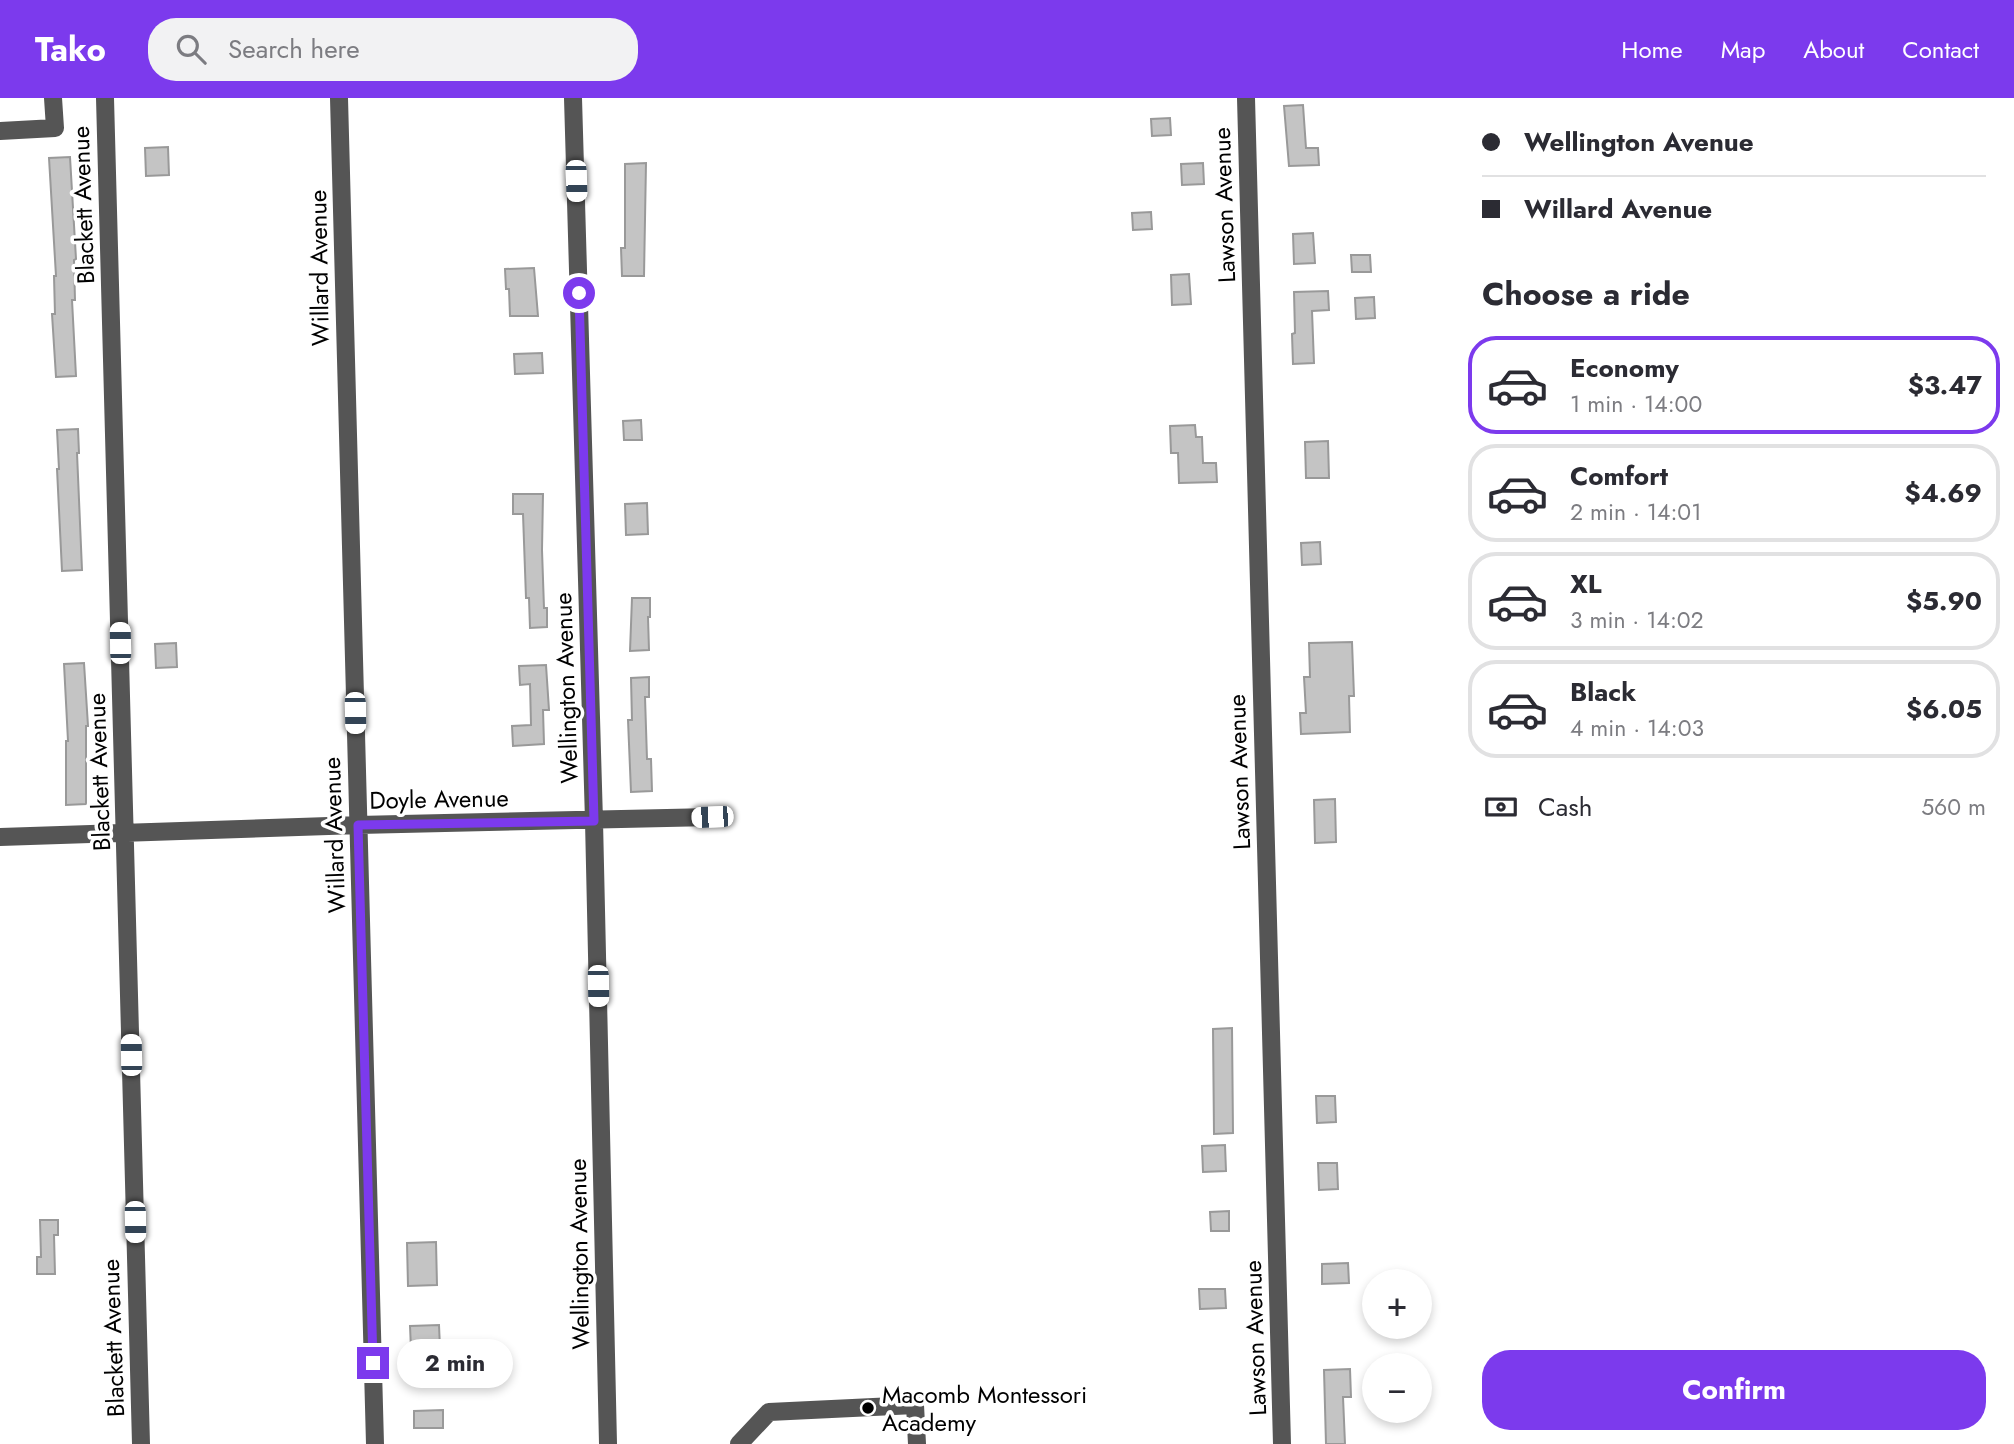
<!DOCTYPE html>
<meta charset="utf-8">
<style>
body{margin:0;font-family:Jost,sans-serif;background:#f2f2f3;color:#2b2b33;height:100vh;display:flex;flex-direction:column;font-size:26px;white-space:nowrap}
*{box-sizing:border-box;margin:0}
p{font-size:23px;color:#7c7c81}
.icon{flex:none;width:38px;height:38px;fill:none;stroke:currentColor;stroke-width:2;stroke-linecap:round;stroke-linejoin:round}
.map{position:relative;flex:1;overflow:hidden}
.drawer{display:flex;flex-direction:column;background:#fff;width:560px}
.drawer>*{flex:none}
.top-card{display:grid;align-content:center;height:154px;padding:0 28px;background:#fff}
.buttons{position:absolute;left:1362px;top:1171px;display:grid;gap:14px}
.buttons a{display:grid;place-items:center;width:70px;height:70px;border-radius:50%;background:#fff;box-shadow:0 4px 10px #0003;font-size:35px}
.end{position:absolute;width:32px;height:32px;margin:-16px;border:9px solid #7c3aed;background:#fff;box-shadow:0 0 0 4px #fff}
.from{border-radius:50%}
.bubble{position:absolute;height:49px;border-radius:24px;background:#fff;box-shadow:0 4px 10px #0003;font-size:23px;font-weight:700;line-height:49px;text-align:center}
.car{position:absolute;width:21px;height:42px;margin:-21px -10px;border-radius:9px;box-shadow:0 0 5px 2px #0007;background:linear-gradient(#fff 24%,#345 0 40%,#fff 0 76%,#345 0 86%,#fff 0)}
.top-card b{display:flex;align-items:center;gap:24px;height:66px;font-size:26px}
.top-card b+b{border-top:2px solid #e1e1e2}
.top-card i{width:18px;height:18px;background:#2b2b33}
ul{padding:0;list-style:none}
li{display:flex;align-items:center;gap:21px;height:98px;margin:0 14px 10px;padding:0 14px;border:4px solid #e1e1e2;border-radius:28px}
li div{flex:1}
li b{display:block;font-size:26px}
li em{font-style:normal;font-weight:700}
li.current{border-color:#7c3aed}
li>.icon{width:63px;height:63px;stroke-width:1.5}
h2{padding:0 28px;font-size:32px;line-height:84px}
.pay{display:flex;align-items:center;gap:18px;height:77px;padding:0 28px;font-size:26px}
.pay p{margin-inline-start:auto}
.action{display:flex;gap:14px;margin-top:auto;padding:14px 28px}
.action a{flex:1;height:80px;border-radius:28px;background:#7c3aed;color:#fff;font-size:28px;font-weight:700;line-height:80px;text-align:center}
header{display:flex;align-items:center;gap:42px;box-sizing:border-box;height:98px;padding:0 35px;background:#7c3aed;color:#fff}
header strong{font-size:33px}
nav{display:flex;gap:38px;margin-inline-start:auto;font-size:24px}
.search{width:490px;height:63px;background:#f2f2f3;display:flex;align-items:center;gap:18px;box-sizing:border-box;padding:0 24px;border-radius:28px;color:#7c7c81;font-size:26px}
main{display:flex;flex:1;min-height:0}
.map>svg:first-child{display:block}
.building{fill:#c4c4c4;stroke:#999;stroke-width:2}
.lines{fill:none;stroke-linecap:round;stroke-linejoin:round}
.minor{stroke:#555;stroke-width:18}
.route{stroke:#7c3aed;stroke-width:9}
.poi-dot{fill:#000;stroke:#fff;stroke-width:2.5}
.labels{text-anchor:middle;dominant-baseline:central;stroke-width:7;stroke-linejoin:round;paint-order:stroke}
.street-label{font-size:24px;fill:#000;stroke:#fff}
.poi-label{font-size:24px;fill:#000;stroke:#fff;text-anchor:start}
</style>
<header>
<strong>Tako</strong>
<div class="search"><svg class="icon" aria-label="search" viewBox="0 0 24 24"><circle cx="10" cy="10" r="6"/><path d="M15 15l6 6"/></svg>Search here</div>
<nav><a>Home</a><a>Map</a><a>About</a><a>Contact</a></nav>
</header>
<main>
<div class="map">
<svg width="1454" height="1346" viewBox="0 0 1454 1346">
<rect width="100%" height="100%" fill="#fff"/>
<path class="building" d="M1303,7L1306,50H1318L1319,67L1289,68L1284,8Z
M1170,20L1171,37L1152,38L1151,21Z
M168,49L169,77L146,78L145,50Z
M70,59L76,161L74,162L75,202H72L76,278L56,279L52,216H55L54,178H56L49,60Z
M646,65L644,178H622L621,150H625V66Z
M1203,65L1204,86L1182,87L1181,66Z
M1151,114L1152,131L1133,132L1132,115Z
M1313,135L1315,165L1294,166L1293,136Z
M1351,157H1370L1371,174H1352Z
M534,170L538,218H510L509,191H506L505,171Z
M1189,176L1191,206L1172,207L1171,177Z
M1328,193L1329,212L1312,213L1314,265L1293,266L1292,236L1295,235L1294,194Z
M1374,199L1375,220L1356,221L1355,200Z
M542,255L543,275L515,276L514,256Z
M641,322L642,342H624L623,323Z
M1195,327L1196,339H1202L1203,365H1216L1217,384L1179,385L1178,355H1171L1170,328Z
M78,331L79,355H77L82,472L62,473L57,371H59L57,332Z
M1328,343L1329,380H1306L1305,344Z
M513,396H543L542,452L544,510H547V529L530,530L529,500H526L523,416H513Z
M647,405L648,436L626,437L625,406Z
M1320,444L1321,466L1302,467L1301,445Z
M632,500H650V519H648L649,552L630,553Z
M1352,544L1354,598H1349L1350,634L1301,636L1300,615H1306L1304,579H1310L1309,545Z
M176,545L177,569L156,570L155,546Z
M84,565L88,628H86V706L66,707V643H68L64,566Z
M546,567L549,612H543L544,646L513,648L512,628L531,627L530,586L520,587L519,568Z
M649,579V599H645L647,661H651L652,693L631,694L628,622H632L631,580Z
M1335,701L1336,744L1315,745L1314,702Z
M1232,930L1233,1035L1214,1036L1213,931Z
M1316,998H1335L1336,1024L1317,1025Z
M1225,1047L1226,1073L1203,1074L1202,1048Z
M1318,1065H1337L1338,1091L1319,1092Z
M1229,1113V1133H1211L1210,1114Z
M40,1122H58V1137H54L55,1176H37V1159H41Z
M436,1144L437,1187L408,1188L407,1145Z
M1348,1165L1349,1185L1322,1186V1166Z
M1199,1191H1225L1226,1210L1200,1211Z
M439,1227L441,1273L412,1274L410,1228Z
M1350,1271L1351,1299H1343L1345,1346H1326L1324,1272Z
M443,1312V1330H414V1313Z"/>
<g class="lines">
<path class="minor" d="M105,0L141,1346
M339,0L375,1346
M573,0L594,723L608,1346
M1246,0L1282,1346
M0,33L55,30L53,0
M0,739L358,727L712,719
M739,1346L769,1314L915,1307L917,1346"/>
</g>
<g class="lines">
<path class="route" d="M373,1265L358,727L594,723L579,195"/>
</g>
<circle class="poi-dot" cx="868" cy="1310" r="7"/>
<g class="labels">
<g class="street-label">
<text transform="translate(83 107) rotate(-92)">Blackett Avenue</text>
<text transform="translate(1224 107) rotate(-92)">Lawson Avenue</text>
<text transform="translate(319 170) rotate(-91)">Willard Avenue</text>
<text transform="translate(566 590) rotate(-92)">Wellington Avenue</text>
<text transform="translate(99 674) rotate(-92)">Blackett Avenue</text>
<text transform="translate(1239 674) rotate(-92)">Lawson Avenue</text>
<text transform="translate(439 701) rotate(-1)">Doyle Avenue</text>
<text transform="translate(334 737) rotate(-92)">Willard Avenue</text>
<text transform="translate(579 1156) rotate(-91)">Wellington Avenue</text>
<text transform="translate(113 1240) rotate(-92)">Blackett Avenue</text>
<text transform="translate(1255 1240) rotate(-92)">Lawson Avenue</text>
</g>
<g class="poi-label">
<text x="882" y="1296">Macomb Montessori<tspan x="882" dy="28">Academy</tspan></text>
</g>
</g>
</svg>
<div class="buttons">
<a>+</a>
<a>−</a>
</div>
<i class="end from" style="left:579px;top:195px"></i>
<i class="end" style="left:373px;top:1265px"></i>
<div class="bubble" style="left:397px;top:1241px;width:116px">2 min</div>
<i class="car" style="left:576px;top:83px;rotate:178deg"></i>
<i class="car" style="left:120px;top:545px;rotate:359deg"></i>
<i class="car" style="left:355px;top:615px;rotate:179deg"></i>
<i class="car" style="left:712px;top:719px;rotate:268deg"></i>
<i class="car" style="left:598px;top:888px;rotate:179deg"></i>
<i class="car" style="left:131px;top:957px;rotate:359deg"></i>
<i class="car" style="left:135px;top:1124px;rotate:179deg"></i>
</div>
<section class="drawer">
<div class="top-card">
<b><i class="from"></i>Wellington Avenue</b>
<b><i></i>Willard Avenue</b>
</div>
<h2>Choose a ride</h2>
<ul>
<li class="current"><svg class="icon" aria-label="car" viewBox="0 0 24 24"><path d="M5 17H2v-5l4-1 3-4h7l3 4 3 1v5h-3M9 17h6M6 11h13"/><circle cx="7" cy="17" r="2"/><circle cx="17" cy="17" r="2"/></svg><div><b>Economy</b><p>1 min · 14:00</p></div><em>$3.47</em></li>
<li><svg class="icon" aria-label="car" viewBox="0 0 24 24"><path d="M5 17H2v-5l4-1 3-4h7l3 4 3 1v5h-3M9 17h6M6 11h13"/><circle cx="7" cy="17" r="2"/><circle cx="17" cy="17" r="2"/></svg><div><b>Comfort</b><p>2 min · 14:01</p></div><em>$4.69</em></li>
<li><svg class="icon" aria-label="car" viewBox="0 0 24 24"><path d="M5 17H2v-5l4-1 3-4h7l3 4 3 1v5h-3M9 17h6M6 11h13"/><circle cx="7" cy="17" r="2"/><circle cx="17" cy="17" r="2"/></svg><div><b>XL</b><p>3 min · 14:02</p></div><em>$5.90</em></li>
<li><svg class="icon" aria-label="car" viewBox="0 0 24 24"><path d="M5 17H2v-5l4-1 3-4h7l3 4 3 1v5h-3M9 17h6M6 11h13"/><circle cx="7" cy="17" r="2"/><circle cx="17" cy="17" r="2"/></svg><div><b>Black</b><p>4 min · 14:03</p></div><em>$6.05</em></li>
</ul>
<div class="pay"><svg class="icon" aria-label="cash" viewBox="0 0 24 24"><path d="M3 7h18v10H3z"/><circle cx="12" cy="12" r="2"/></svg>Cash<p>560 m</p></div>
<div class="action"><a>Confirm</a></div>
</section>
</main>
